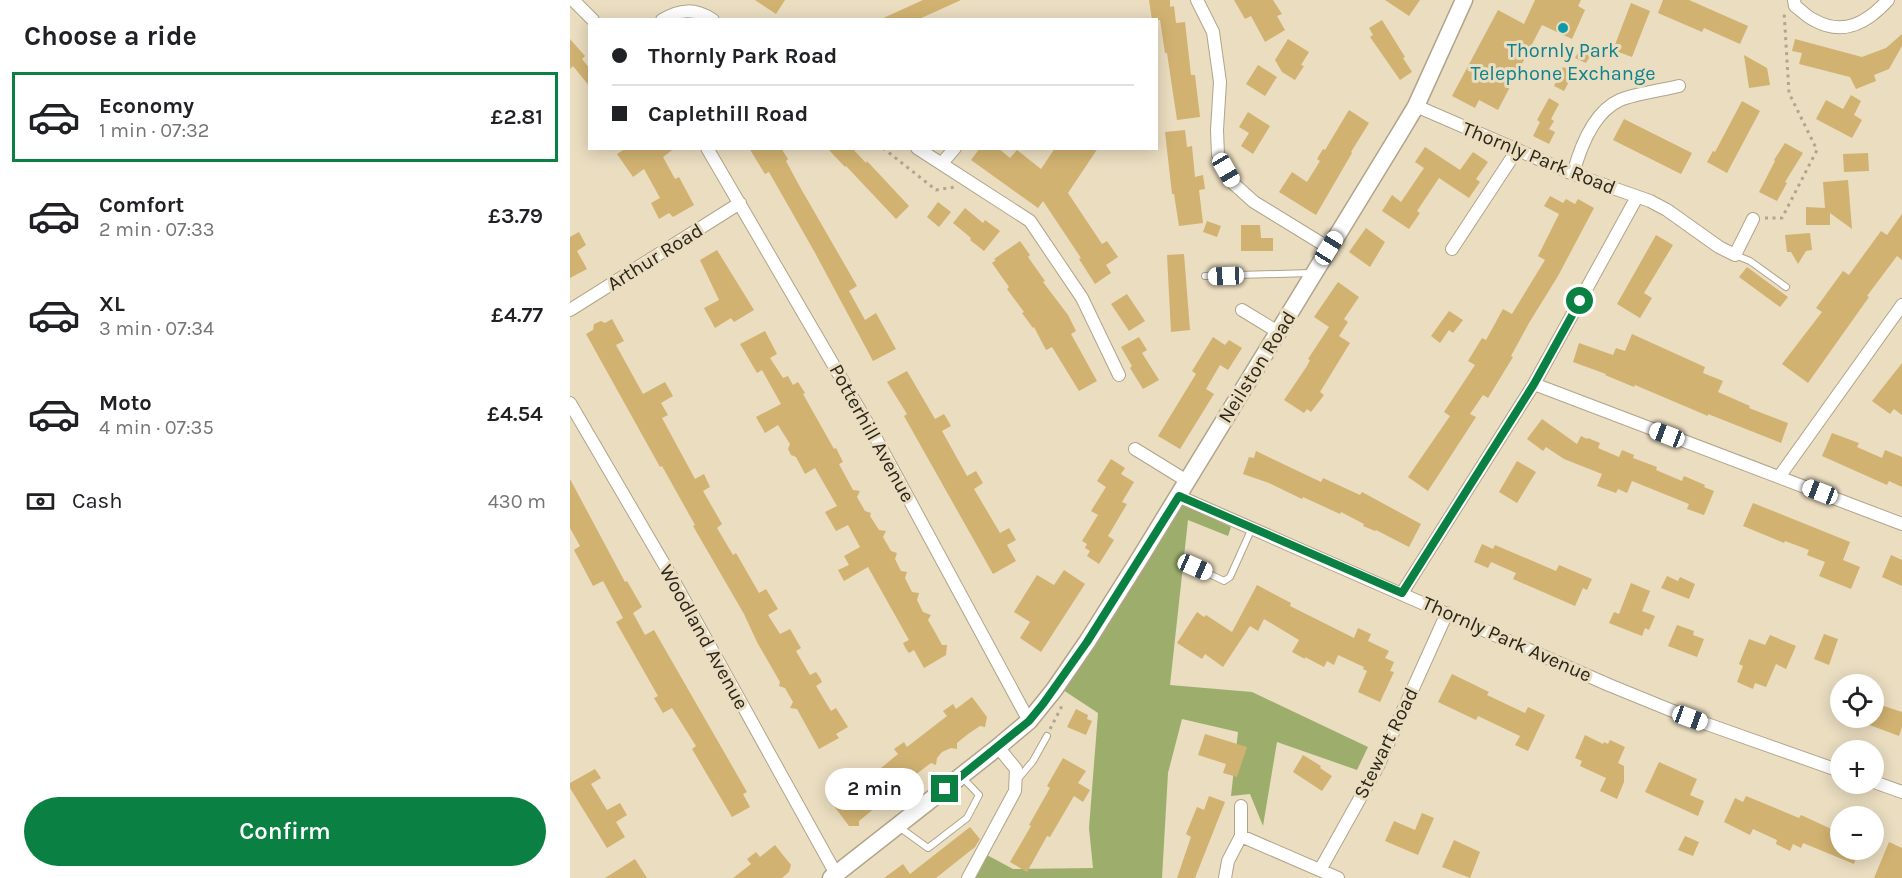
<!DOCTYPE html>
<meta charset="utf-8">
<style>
body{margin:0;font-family:Karla,sans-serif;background:#f6f6f6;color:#202124;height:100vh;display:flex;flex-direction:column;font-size:22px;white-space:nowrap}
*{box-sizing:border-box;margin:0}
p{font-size:20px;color:#757577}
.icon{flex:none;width:33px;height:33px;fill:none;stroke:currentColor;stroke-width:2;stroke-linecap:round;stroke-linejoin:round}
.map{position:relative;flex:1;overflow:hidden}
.panel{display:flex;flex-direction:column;background:#fff;width:570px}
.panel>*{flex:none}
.guide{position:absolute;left:18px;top:18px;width:570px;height:132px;border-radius:0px;box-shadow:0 3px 15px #0003;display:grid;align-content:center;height:132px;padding:0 24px;background:#fff}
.fabs{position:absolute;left:1260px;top:674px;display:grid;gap:12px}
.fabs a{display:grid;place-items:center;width:54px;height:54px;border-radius:50%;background:#fff;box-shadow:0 3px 15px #0003;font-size:30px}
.end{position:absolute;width:27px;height:27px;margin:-14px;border:8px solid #0b8043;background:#fff;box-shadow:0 0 0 3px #fff}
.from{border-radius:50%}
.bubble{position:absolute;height:42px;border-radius:21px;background:#fff;box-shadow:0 3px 15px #0003;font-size:20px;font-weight:600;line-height:42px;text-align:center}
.car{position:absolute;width:18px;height:36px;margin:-18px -9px;border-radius:8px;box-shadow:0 0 4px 2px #0007;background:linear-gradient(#fff 24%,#345 0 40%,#fff 0 76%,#345 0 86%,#fff 0)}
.guide b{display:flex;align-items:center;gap:21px;height:57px;font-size:22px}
.guide b+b{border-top:2px solid #e0e0e0}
.guide i{width:15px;height:15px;background:#202124}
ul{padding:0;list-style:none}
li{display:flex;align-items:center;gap:18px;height:90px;margin:0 12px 9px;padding:0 12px;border:3px solid transparent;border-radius:0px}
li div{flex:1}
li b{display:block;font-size:22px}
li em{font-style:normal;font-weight:600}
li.active{border-color:#0b8043}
li>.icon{width:54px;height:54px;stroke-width:1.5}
h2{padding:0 24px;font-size:27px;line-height:72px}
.pay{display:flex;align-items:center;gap:15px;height:66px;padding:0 24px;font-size:22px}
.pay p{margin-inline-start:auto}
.action{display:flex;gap:12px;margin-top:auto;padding:12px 24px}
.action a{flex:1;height:69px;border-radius:36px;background:#0b8043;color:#fff;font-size:24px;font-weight:600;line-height:69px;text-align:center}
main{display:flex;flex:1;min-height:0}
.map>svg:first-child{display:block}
.forest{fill:#9dae6c}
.building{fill:#d1b271}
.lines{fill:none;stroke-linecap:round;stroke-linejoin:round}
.lane-casing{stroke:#b1a489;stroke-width:8}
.street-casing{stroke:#b1a489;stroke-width:14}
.secondary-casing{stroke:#b1a489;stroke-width:19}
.path{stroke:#b0a68e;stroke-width:3;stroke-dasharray:3 4.5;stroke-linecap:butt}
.lane{stroke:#fff;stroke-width:6}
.street{stroke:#fff;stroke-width:12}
.secondary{stroke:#fff;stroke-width:16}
.route{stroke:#0b8043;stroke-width:8}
.culture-dot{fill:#0f9aa8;stroke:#eaddc0;stroke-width:2}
.labels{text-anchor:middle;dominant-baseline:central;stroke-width:6;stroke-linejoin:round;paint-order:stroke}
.culture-label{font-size:20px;fill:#0d838f;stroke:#eaddc0}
.street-label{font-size:20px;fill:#2b261b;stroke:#eaddc0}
</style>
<main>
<section class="panel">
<h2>Choose a ride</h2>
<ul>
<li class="active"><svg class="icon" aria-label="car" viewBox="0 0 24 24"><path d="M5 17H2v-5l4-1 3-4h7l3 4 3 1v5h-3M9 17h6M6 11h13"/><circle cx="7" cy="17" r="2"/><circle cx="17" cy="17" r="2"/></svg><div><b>Economy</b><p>1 min · 07:32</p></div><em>£2.81</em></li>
<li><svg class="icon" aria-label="car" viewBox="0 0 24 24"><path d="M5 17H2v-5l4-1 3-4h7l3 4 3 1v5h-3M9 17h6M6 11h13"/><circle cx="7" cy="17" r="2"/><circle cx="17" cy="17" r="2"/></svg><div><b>Comfort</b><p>2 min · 07:33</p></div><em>£3.79</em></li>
<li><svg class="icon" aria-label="car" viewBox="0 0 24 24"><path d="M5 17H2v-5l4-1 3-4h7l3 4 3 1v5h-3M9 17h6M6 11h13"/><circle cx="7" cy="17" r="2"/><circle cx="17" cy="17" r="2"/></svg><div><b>XL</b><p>3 min · 07:34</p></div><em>£4.77</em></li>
<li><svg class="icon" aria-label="car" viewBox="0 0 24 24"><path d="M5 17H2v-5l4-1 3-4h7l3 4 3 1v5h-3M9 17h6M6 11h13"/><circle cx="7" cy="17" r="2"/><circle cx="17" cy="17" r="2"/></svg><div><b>Moto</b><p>4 min · 07:35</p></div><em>£4.54</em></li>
</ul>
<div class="pay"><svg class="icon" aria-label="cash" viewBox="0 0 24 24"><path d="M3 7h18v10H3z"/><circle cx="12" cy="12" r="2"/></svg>Cash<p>430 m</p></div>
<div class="action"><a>Confirm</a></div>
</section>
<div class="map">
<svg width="1332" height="878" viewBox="0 0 1332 878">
<rect width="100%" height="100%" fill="#eaddc0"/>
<path class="forest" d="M613,504L661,527L658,536L618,520L600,685L682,692L798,747L787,770L707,742L693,826L680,794L661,796L668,732L612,719L598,773L592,878H405L417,855L443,869L523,868L519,828L528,713L493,690Z"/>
<path class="building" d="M185,0H215L206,14Z
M353,0H391L347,20H309Z
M579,0H600V7L604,6L606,23L615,22L621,75H625L630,117L607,120L597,53H595L590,20H582Z
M664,0H703L712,14L707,16L715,30L695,42L681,16L675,19Z
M815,0H850L839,16Z
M965,0H1011L1008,6L1015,10L1002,39L972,25L928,110L909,100L905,108L882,96L928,10L954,24Z
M1093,0H1119L1178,26L1170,44L1134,28L1132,32L1088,13Z
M1061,3L1080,11L1062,57L1043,50Z
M812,20L835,57L833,58L842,72L830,80L800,37L803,35L799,28Z
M1332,34V46L1319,69L1304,75L1306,81L1286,89L1280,77L1229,64L1232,53L1222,51L1225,39L1292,57L1316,48Z
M0,39L15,56L12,59L20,69V87L3,66L0,69Z
M718,39L739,52L731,65L734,66L725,80L712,72L705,60Z
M1011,47L1022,53L1016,63L1005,58Z
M1174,55L1197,68L1200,85L1179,88Z
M688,65L707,77L695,96L676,84Z
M993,67L1004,72L994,91L984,86Z
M1281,95L1291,101L1284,115L1292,120L1282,138L1246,119L1256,100L1273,109Z
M979,98L989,104L981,119L984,121L979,129L985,132L979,144L963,136L970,122L967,120Z
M1172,101L1190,111L1157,173L1137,162L1143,151L1145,152Z
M779,110L799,123L781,152L782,153L746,215L709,192L722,172L737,182L750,161L747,159L753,149L755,150Z
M678,112L700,126L683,154L671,146L679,133L669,127Z
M1054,119L1122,153L1111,174L1043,140Z
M615,130L617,147L622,146L625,177L633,175L635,189L629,190L633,223L609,226L604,194H602L595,132Z
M1215,143L1233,153L1215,182L1217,183L1207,201L1189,192L1205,161L1204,160Z
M855,147L890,170L903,152L918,162L906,179L910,182L899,198L869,178L847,211L850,213L839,229L812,211L822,195L831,202L854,168L845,162Z
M56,148H105L93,157L105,179L109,177L124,205L103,217L99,213L89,219L81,203L90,198L74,169L63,177L47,154Z
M179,148H211L218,159L216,161L230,187L287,286L279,291L295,320L306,313L326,349L303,361L244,251L199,172L195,174Z
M257,148H282L296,163L297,161L339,206L326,219L276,166L275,167Z
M410,148H428L440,158L447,150L471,169L485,148H528L498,193L532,244L537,241L548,257L536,265L541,273L525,284L509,259L511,258L473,201L468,208L401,160Z
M1298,153L1299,171L1274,172L1273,154Z
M1278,180L1282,229L1260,213V225H1236V207L1255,208L1253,182Z
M980,196L993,203L996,199L1005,204L1008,199L1024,208L988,276L959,323L941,356L943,357L918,398L913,395L900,414L906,417L858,491L838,477L880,416L874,412L905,365L898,361L912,338L916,340L933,309L942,314L975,260L968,256L989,214L974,206Z
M368,202L381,212L369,227L357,217Z
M395,208L413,223L415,220L430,231L414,251L400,240L401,238L383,223Z
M1332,214V260L1327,256L1297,296L1299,297L1238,383L1212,364L1252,312L1246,308L1273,271L1279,275L1311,231L1317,235Z
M637,221L651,226L647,237L633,232Z
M671,225H690L691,238H703V251H671Z
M796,228L815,242L800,267L779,252Z
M9,232L16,245L7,251L17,269L0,278V237Z
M1240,233L1242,250L1236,251L1228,264L1221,252H1217L1215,235Z
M1086,235L1103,245L1074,293L1082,298L1070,318L1047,304Z
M450,241L460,255L458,257L475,281L473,282L498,315L506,331L501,334L527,381L509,391L482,347L476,350L464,327L463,328L452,313L454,312L437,289L439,287L422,263L426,260L424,259Z
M147,250L184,310L164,322L161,318L145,328L134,308L149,300L130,260Z
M614,254L620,330L601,332L597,255Z
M1177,267L1218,297L1210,307L1169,277Z
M768,282L789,297L774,319L778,322L769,336L780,343L750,392L754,395L741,412L737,409L734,413L714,400L737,366L740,360L738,359L759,327L744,317Z
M557,294L575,321L559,331L541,304Z
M879,311L893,320L883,333L879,330L870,343L861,336Z
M42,319L54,341L46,345L73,394L95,382L103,396L91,403L98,415L92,418L125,479L134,474L140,487L133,491L152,524L147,528L163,555L166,553L189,593L196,589L208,609L198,615L210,634L220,629L231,648L226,651L240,675L246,672L250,678L252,682L246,686L261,711L266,708L278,727L266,734L269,738L249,749L227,709L220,708L223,702L215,688L209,686L210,682L187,642L174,614L123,526L125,525L92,466L90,467L16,334L23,330L24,324L31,321L35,323Z
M195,331L207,354L200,358L213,378L218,376L223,385L228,382L235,393L233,394L264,449L266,448L273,462L269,464L283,490L290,491L287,497L295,511L301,513L300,516L309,530L316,531L313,537L321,551L327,553L325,559L331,571L337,572L335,578L342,592L349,593L347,600L353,612L361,615L358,620L365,632L372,645H377L376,655L354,668L344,650L339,653L336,649L333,643L339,640L298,567L274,581L268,570L279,565L274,556L290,547L278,525L266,531L255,512L267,506L245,468L235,474L226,457L221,455L218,449L220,444L208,425L195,433L186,417L211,404L192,370L187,373L170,344Z
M1062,334L1135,367L1133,373L1153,381L1148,392L1180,406L1179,408L1218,423L1211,443L1138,414V416L1065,385L1064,387L1035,375L1036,374L1003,362L1009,343L1043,355L1046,348L1055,351Z
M569,337L577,350L572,353L589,380L573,389L560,368L562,366L551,347Z
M643,337L655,345L659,340L672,348L658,370L650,365L636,389L644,394L610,449L588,436L626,374L622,371Z
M1332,363V415L1324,409L1320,414L1302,401Z
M337,371L365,419L374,414L377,419L381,426L372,431L397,476L406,471L413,483L404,489L430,533L439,528L446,540L437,545L446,561L423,574L334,416L337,414L317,382Z
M972,419L1007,444L1011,436L1017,439L1018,438L1030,443L1028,448L1049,457L1052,450L1064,455L1063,458L1087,467L1086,470L1112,481L1114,476L1135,485L1134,487L1144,491L1134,515L1117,509L1119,504L1062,481L1057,493L1048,489L1046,493L1027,486L1032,474L994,459L976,447L973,451L957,439Z
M1262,433L1289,443L1287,447L1312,458L1315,450L1332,457V487L1319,481L1317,485L1252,456Z
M686,451L751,482L753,478L790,495L792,492L851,524L839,547L806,530L805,531L793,526L794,524L771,512L770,514L733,497L732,499L699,483L673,474L679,457L684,458Z
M541,459L555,468L551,474L564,482L552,502L557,504L538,536L544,540L529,564L517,556L520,551L515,548L517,544L512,541L528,515L521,511L536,487L527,481Z
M947,461L966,472L947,503L929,492Z
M0,479L55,582L57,581L72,607L63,613L75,635L84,630L177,792L173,794L180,807L162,817L122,749L126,746L102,708L93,713L84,698L88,696L46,622L53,618L33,581L23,586L4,550L10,546L0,528Z
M1183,503L1280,542L1273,560L1290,567L1281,589L1249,576L1255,562L1237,555L1239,550L1215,541L1214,543L1173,526Z
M912,544L923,549L925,545L986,571L989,565L1022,579L1017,590L1013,588L1005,606L943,579L946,573L921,562L918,568L904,562Z
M1321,555L1332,560V586L1312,577Z
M494,570L515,584L471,652L450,638L460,622L444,612L467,575L484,585Z
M1097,576L1108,581L1110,577L1125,584L1119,599L1091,588Z
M1061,583L1080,591L1072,611L1085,616L1079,630L1075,628L1072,636L1039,623L1044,612L1049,614Z
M687,585L721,603L720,606L784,638L788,628L801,634L798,641L819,651L815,658L824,662L820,671L824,672L810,702L788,692L797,671L793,669L794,667L768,655L764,665L757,661L754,667L735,657V659L722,652L729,640L694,619L688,631L680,626L653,667L635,654L632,659L607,643L627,612L634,617L636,615L662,632Z
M1107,625L1124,631L1123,635L1134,639L1127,657L1098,646Z
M1254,634L1268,639L1259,665L1244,659Z
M1200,635L1226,646L1216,669L1206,664L1196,687L1185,683L1183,689L1167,682L1173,666L1169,664L1179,639L1195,645Z
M882,674L919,692L917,695L955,713L958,707L975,715L958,751L945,745L950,736L908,716L906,720L868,702Z
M402,697L417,717L415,727L410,726L398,734L387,743V749L381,748L372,752L367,758L366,765L361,763L349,772L338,780V786L326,788L318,798L317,805L312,803L300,812L289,821V826H279L264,806L279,794L275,789L284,782L288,787L328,754L324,749L334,742L337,747L377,716L373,711L383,704L386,709Z
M1308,704L1332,712V727L1329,736L1281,718L1282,717H1304V709L1306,710Z
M506,709L518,715L517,719L522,721L516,735L497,727Z
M635,734L677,747L667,777L653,773L656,764L628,755Z
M1015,735L1033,744L1034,742L1038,744L1040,740L1055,747L1048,763L1054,766V782L1047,799L1030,791L1036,778L1010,766L1012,761L1005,758Z
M733,755L751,766L750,768L762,776L752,791L723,772Z
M493,758L516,771L508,783L520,790L513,802L504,796L480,837L477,836L457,872L440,862L461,826L459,825L480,788L477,786Z
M1089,762L1127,779L1120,795L1134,801L1128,816L1075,792Z
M25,769L31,778L21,784L37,810L50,803L57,815L46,822L55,837L37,848L0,788V783Z
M639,796L655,802L625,878H607L621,837L616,834L627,807L634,810Z
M1176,796L1229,818L1231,815L1270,833V849H1281L1288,852L1284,864L1233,843L1231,848L1223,844L1220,851L1206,844L1207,840L1183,829L1180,835L1154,822L1165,798L1173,802Z
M852,813L864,818L848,855L815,841L824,821L845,830Z
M400,827L410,839L405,847L366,878H314L333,864L340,874Z
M1115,836L1129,842L1123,856L1108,850Z
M884,840L910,852L900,878L872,867Z
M1319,842L1332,848V878H1304Z
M205,845L221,865L219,872L212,878H163L181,864L177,859L181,856L186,852L190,857Z
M65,859L77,878H35Z"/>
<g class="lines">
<g class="lane-casing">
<path id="lane" d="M1165,255L1180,261L1216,287
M635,276L740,273
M625,567L654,581L660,577L682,528
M447,780L463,761L477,736
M329,827L358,848L397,818L409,795L392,777"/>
</g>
<g class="street-casing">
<path id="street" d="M3,0L23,20
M627,0L643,32L650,82L647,130L648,155L664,184L684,202L759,248
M1224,0L1225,6C1231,10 1237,17 1244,20C1274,37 1298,22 1318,0
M92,20C110,9 125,8 143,20
M846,106L1003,174L1080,201L1097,210L1149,247L1165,255L1183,219
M137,148L302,431L459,721
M347,148L460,221L512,298L549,375
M372,163L385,148
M1003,174C1010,148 1023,112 1050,100C1064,94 1093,90 1109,86
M882,249L947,150
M0,310L170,203
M672,310L708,332
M964,384L1332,524
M0,403L101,576L266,874
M565,449L617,481
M1209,477L1332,305
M608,496L1039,685L1120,718L1270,771
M832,593L964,384L1067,197
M1304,782L1332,792
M671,836L768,878
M750,870L808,766L877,613
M398,878L445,791L446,769L428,747
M655,878L658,861L671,836V806"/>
</g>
<g class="secondary-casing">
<path id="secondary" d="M261,878L428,747L459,721L484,690L517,642L570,558L828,136L846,106L894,0"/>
</g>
<path class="path" d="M313,148L366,190L385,187
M1195,218H1212L1247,150L1219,93L1214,11
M480,729L491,708V706"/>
<use href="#lane" class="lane"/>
<use href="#street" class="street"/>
<use href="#secondary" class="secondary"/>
</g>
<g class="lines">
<path class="route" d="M375,789L459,721L473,704L517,642L609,496L832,593L964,384L1010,301"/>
</g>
<circle class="culture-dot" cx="993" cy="28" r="6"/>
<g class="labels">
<g class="culture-label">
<text x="993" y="50">Thornly Park<tspan x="993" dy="23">Telephone Exchange</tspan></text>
</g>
<g class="street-label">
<text transform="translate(969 158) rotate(22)">Thornly Park Road</text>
<text transform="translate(85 257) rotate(-32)">Arthur Road</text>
<text transform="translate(687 367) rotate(-58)">Neilston Road</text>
<text transform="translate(302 433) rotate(61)">Potterhill Avenue</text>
<text transform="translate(134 637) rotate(61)">Woodland Avenue</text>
<text transform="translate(937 639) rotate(24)">Thornly Park Avenue</text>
<text transform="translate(816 743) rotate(-64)">Stewart Road</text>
</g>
</g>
</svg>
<div class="fabs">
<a><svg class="icon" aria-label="locate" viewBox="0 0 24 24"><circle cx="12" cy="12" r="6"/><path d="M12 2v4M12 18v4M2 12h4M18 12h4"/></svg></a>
<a>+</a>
<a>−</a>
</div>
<i class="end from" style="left:1010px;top:301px"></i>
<i class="end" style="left:375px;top:789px"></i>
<div class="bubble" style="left:255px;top:768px;width:99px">2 min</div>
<i class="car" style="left:656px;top:170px;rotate:150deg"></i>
<i class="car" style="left:759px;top:248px;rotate:32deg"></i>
<i class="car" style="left:656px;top:276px;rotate:268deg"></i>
<i class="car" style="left:1097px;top:435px;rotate:291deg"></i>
<i class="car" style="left:1250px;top:492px;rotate:291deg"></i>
<i class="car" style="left:625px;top:567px;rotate:114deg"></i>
<i class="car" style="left:1120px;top:718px;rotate:110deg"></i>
<div class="guide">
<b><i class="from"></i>Thornly Park Road</b>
<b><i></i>Caplethill Road</b>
</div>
</div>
</main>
